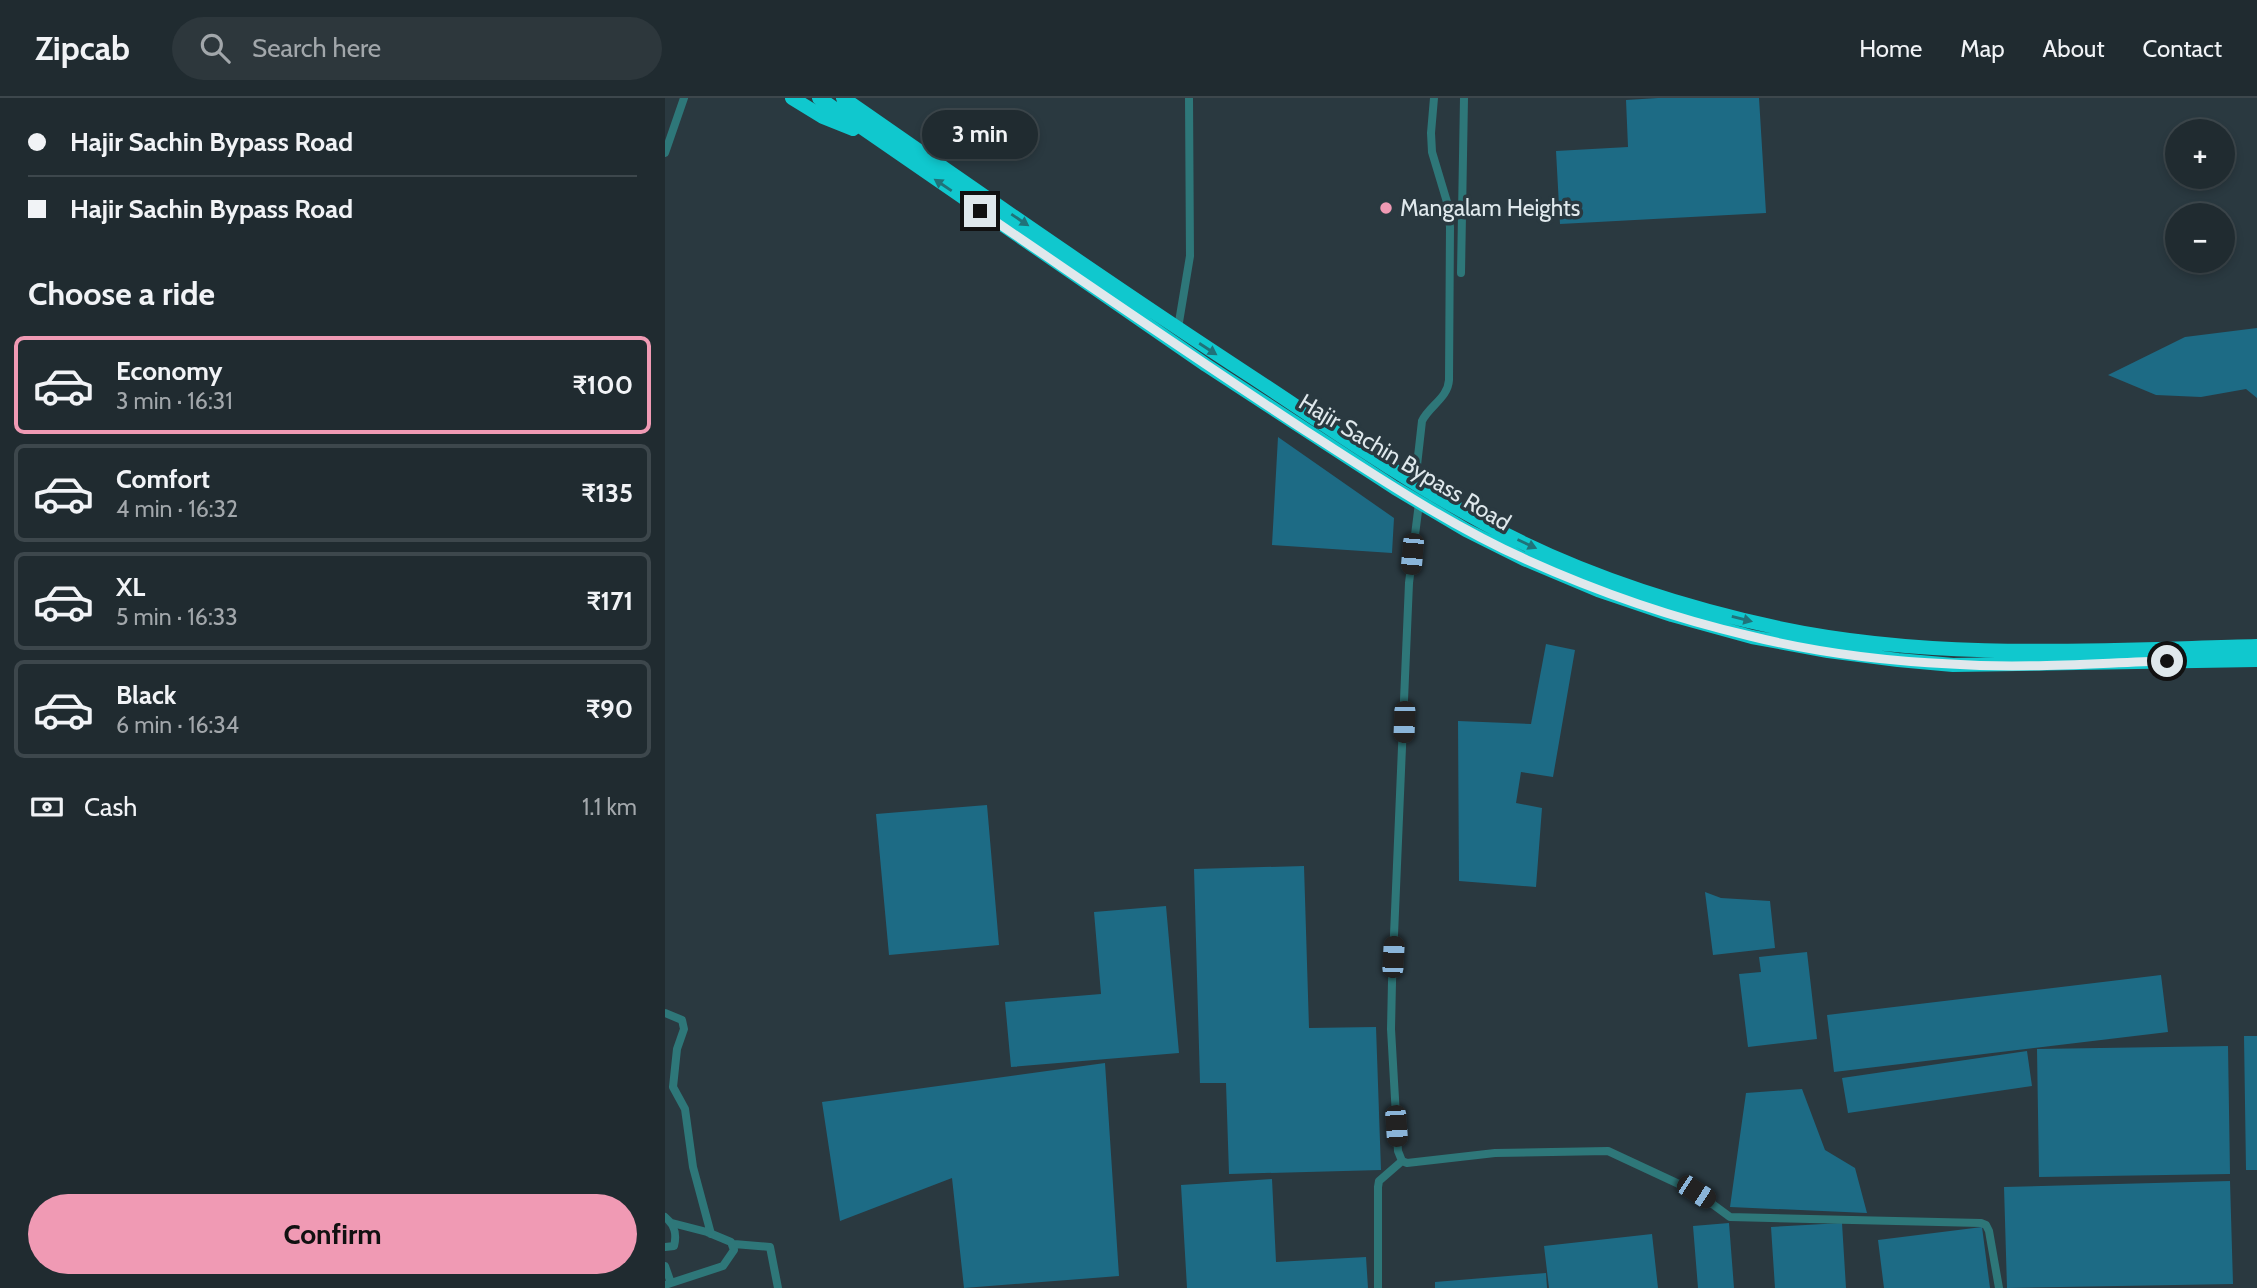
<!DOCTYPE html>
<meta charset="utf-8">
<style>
body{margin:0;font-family:Cabin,sans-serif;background:#2d373c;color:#f1f3f6;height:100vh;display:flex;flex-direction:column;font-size:26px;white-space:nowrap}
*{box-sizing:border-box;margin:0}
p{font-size:23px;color:#a2a7ab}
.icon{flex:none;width:38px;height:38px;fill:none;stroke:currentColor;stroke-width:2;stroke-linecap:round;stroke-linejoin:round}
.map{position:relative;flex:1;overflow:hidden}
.details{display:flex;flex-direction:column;background:#202b30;width:665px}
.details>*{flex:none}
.guide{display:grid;align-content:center;height:154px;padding:0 28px;background:#202b30}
.controls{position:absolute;left:1500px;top:21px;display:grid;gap:14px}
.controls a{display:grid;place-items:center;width:70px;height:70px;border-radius:50%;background:#202b30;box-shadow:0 4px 10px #0003,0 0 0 2px #3d474c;font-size:35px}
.end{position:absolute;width:32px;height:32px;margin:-16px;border:9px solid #dfe8ec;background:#111;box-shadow:0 0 0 4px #111}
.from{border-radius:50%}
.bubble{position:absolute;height:49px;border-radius:24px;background:#202b30;box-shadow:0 4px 10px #0003,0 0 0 2px #3d474c;font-size:23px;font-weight:700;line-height:49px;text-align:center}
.car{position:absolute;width:21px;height:42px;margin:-21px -10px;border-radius:9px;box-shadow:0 0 5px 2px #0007;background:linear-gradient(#222 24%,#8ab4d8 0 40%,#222 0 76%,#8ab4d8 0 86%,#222 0)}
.guide b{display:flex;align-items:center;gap:24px;height:66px;font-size:26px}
.guide b+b{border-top:2px solid #3d474c}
.guide i{width:18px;height:18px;background:#f1f3f6}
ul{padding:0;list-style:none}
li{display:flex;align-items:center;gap:21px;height:98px;margin:0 14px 10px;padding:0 14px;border:4px solid #3d474c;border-radius:10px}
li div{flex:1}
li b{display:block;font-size:26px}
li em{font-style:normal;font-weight:700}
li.selected{border-color:#f09ab4}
li>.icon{width:63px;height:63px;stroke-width:1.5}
h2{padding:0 28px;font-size:32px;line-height:84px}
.pay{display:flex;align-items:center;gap:18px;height:77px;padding:0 28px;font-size:26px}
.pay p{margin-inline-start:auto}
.primary-button{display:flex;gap:14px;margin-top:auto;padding:14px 28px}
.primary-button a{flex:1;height:80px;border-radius:42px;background:#f09ab4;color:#111;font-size:28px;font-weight:700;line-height:80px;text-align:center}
header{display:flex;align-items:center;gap:42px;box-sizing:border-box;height:98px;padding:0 35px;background:#202b30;border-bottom:2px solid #3d474c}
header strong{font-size:33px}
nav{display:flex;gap:38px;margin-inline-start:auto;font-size:24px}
.search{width:490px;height:63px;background:#2d373c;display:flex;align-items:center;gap:18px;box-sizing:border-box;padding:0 24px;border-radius:38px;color:#a2a7ab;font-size:26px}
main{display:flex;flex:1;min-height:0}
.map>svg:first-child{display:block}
.green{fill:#1d6b85}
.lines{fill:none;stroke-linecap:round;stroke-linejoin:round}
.street{stroke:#2e7779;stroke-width:8}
.highway{stroke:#10c8ce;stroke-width:14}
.oneway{fill:#207279}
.route{stroke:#dfe8ec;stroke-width:9}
.poi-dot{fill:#f09ab4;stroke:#2a3940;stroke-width:2.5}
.labels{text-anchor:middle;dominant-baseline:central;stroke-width:7;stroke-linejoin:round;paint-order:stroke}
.poi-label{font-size:23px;fill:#dfe8ec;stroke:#2a3940;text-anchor:start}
.street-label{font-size:23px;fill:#dfe8ec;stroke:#2a3940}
</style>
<header>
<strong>Zipcab</strong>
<div class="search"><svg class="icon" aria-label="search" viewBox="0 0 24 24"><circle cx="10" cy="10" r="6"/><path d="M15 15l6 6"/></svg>Search here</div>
<nav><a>Home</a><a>Map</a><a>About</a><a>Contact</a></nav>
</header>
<main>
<section class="details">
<div class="guide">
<b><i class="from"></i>Hajir Sachin Bypass Road</b>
<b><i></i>Hajir Sachin Bypass Road</b>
</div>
<h2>Choose a ride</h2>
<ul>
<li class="selected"><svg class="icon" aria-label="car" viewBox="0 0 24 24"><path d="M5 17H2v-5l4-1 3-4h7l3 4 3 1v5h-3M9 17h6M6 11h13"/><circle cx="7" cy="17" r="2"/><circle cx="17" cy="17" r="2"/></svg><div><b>Economy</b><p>3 min · 16:31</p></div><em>₹100</em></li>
<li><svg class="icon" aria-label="car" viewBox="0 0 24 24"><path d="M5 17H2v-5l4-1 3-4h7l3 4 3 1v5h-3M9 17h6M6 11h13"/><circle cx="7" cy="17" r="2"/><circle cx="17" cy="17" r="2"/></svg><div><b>Comfort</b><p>4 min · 16:32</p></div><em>₹135</em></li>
<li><svg class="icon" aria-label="car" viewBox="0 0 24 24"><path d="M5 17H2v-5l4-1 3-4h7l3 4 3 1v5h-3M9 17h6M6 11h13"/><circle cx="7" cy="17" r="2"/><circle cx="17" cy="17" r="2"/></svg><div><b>XL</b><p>5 min · 16:33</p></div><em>₹171</em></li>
<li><svg class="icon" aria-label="car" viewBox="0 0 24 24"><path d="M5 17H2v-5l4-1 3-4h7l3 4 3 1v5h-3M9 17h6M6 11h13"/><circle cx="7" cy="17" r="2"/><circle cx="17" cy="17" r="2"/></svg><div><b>Black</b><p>6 min · 16:34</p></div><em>₹90</em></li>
</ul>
<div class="pay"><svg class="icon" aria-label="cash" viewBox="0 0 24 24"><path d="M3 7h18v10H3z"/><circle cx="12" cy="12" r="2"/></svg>Cash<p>1.1 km</p></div>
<div class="primary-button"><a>Confirm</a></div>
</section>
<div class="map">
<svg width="1592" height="1190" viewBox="0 0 1592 1190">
<rect width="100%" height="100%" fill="#2a3940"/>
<path class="green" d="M993,0H1094L1101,115L895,126L891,53L963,49L961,2Z
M1592,230V300L1581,291L1536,299L1491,297L1443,277L1520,239Z
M613,339L729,420L727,455L607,447Z
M881,546L910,552L888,679L856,674L851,705L877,710L871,789L794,783L793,623L866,626Z
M322,707L334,847L224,857L211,716Z
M639,768L644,930L711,929L716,1072L564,1076L561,985H535L529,771Z
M1040,794L1056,800L1105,803L1110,850L1048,857Z
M501,808L514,955L346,969L340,904L436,896L429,814Z
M1142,854L1152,941L1083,949L1074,876L1096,874L1094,859Z
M1496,877L1503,934L1169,974L1162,917Z
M1579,938H1592V1072H1581Z
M1563,948L1565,1076L1374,1079L1372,951Z
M1362,953L1367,988L1183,1015L1177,980Z
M440,965L454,1178L299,1190L287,1080L175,1123L157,1004Z
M1137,991L1160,1052L1190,1070L1202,1115L1065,1109L1081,995Z
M607,1081L611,1164L701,1159L703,1190H522L516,1087Z
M1565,1083L1568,1186L1342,1190L1339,1089Z
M1064,1125L1069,1190H1033L1028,1128Z
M1177,1125L1181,1190H1110L1106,1129Z
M1317,1129L1325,1190H1219L1213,1142Z
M987,1136L993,1190H884L879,1148Z
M881,1175L882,1190H770V1184Z"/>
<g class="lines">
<path class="street" d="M0,55L19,0
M796,175L799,0
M513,230L525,158L524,0
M750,385L757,323C764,308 783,300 784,282L785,129L782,104L767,54L766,35L769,0
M754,405L744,485L727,884L726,931L733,1053L737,1063L742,1065L830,1055L943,1053L1031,1094L1065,1119L1316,1125L1321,1127L1324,1133L1334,1190
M0,915L17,922L19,931L12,951L8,989L20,1011L28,1069L46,1136
M0,1119C10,1127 12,1136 9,1148L0,1149
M69,1146L105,1149L113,1190
M0,1168L6,1185
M0,1187L58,1168L69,1152L66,1144L42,1134L7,1125
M713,1190V1089L714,1083L737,1063"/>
<path class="highway" d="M127,0L158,19L188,31
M154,0L541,267L730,390L801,432L859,461L933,492L1007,517L1087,539L1163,553L1233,562L1288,567L1592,562
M178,0C313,94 449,189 587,279C663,329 739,382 819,425C911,475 1013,508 1114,530C1271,563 1433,552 1592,548"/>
</g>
<defs><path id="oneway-solid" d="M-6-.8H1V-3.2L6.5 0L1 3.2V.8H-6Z" transform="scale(1.75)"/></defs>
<g class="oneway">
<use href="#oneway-solid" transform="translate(278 87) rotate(-146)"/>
<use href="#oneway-solid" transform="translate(355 122) rotate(34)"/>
<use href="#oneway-solid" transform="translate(543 251) rotate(33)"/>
<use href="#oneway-solid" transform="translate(862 446) rotate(25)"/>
<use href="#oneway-solid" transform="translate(1077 521) rotate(14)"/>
</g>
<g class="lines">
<path class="route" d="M315,113C424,187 531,261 641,333C713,379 784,427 862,462C933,494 1008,520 1085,538C1149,554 1219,563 1286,566C1357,571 1430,565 1502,563"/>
</g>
<circle class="poi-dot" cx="721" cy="110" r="7"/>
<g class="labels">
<g class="poi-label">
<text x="735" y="110">Mangalam Heights</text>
</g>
<g class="street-label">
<text transform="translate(740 364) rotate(31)">Hajir Sachin Bypass Road</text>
</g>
</g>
</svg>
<div class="controls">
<a>+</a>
<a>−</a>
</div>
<i class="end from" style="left:1502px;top:563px"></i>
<i class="end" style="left:315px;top:113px"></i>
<div class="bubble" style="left:257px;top:12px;width:116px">3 min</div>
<i class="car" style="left:747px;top:456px;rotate:185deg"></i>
<i class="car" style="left:739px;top:624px;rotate:182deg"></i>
<i class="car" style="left:728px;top:859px;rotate:3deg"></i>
<i class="car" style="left:731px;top:1028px;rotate:176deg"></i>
<i class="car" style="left:1031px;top:1094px;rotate:123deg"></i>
</div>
</main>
